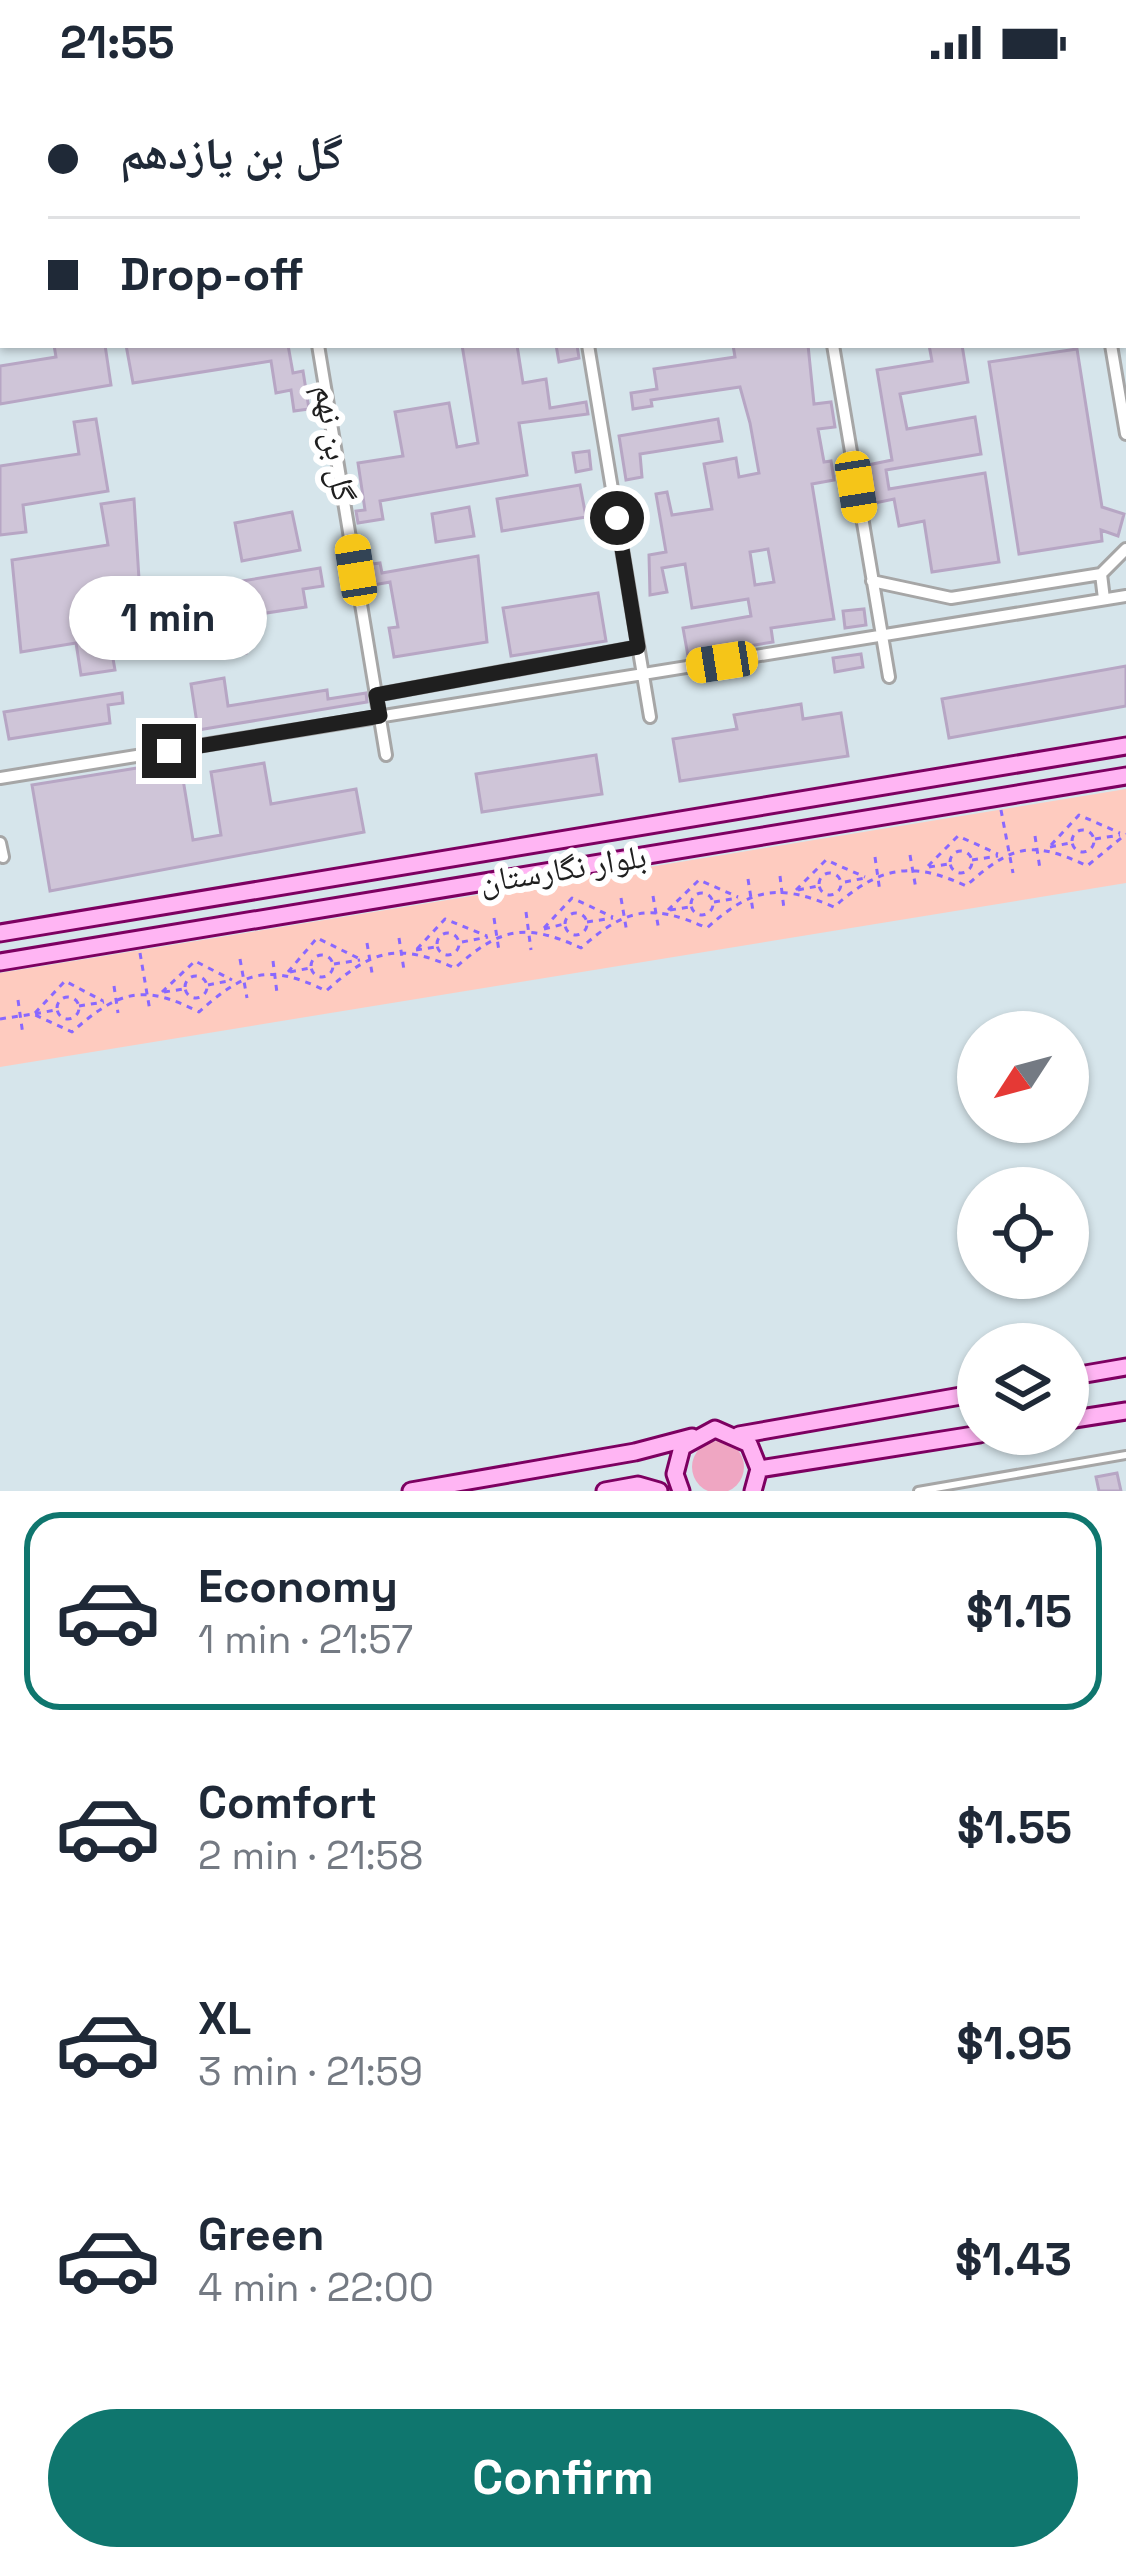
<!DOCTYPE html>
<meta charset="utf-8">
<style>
body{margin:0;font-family:"Space Grotesk","Noto Naskh Arabic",sans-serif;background:#f6f6f7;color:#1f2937;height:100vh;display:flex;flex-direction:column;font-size:45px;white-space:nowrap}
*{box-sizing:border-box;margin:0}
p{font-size:39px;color:#747a83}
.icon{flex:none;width:66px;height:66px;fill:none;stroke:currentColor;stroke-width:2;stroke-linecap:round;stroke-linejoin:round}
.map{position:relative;height:1407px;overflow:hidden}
.panel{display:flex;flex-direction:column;background:#fff;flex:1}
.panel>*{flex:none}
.top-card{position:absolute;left:0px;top:0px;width:1128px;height:264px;box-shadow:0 3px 9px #0004;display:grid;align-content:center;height:264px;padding:0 48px;background:#fff}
.needle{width:78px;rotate:234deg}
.controls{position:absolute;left:957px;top:927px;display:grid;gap:24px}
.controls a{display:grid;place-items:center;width:132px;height:132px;border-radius:50%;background:#fff;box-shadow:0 3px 9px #0004;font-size:60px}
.end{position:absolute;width:54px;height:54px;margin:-27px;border:15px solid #1f1f1f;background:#fff;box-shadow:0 0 0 6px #fff}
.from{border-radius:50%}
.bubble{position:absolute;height:84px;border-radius:42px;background:#fff;box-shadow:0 3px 9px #0004;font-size:39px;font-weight:600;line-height:84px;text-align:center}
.car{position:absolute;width:36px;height:72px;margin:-36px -18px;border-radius:15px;box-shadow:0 0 9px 3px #0007;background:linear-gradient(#f5c518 24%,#345 0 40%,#f5c518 0 76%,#345 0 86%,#f5c518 0)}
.top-card b{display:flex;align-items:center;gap:42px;height:114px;font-size:45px}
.top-card b+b{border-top:3px solid #e0e1e3}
.top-card i{width:30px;height:30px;background:#1f2937}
ul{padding:21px 0 0;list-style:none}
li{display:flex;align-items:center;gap:36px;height:198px;margin:0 24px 18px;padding:0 24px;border:6px solid transparent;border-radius:36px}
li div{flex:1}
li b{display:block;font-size:45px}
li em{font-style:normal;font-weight:600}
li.current{border-color:#0f766e}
li>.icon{width:108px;height:108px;stroke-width:1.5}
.primary-button{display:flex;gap:24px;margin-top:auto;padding:24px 48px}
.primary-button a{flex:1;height:138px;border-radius:72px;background:#0f766e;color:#fff;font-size:48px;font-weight:600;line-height:138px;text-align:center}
.status{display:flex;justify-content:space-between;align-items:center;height:84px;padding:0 60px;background:#fff;direction:ltr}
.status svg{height:33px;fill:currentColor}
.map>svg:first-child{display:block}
.industrial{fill:#d6e5eb;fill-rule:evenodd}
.grass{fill:#efa6c2}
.park{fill:#fecbbf}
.building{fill:#cfc5d8;stroke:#b7a6c4;stroke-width:3;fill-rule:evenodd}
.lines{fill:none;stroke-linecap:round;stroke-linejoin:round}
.lane-casing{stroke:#a6a6a6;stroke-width:12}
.street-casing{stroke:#a6a6a6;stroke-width:16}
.secondary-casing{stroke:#7d0061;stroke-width:21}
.path{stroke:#8968ff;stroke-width:3;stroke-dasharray:6 6;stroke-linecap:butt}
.lane{stroke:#fff;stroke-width:6}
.street{stroke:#fff;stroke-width:10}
.secondary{stroke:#ffb5f3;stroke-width:15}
.route{stroke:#1f1f1f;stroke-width:15}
.labels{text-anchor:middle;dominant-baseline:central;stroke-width:12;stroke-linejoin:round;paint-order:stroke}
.street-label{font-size:33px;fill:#1f1f1f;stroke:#fff}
</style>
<div class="status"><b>21:55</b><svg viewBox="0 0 49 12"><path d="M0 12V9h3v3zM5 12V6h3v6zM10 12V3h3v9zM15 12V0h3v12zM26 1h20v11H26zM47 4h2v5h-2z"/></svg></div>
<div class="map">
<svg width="1126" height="1407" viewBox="0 0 1126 1407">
<rect width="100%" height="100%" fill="#eee5f1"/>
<path class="industrial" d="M0,0H1126V1407H0ZM3,3H1125V261H3ZM978,948H1068V1038H978ZM978,1104H1068V1194H978ZM978,1260H1068V1350H978Z"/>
<path class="grass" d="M692 1383a26 26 0 1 1 52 0a26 26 0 1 1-52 0Z"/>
<path class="park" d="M1126,705V799L0,983V889Z"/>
<path class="building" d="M54,261H105L111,301L0,320V282L56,273Z
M126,261H288L293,289L303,287L309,325L294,327L291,306L276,309L271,277L133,299Z
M462,261H517L523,299L546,295L550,324L586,318L588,330L519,339L527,391L380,417L383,435L358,439L356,427L365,426L358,379L403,372L395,328L449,319L457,363L478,359Z
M556,261H577L579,274L559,278Z
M733,261H808L814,320L831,318L835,343L818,345L824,378L831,377L834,396L812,400L834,535L771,544L773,558L688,572L683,544L751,532L748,515L692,524L685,480L662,484L667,508L650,511L649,471L666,468L656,410L667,408L672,431L712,425L704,380L736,374L739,393L759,389L750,339L740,303L651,316L652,322L633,325L631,309L657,305L654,285L735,273ZM768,465L774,498L755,501L750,468Z
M929,261H962L968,298L900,310L907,345L975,333L981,370L886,386L889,405L985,389L999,478L932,488L924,437L899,442L894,415L875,419L868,381L892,376L877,286L932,277Z
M1077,265L1102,423L1124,430L1118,452L1101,446L1102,457L1019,470L989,278Z
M96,335L108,407L23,421L26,448L0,451V382L79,370L74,338Z
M718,335L722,357L640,370L642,393L626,396L619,352Z
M589,367L591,385L576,388L573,369Z
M580,401L586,433L502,447L497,415Z
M134,415L139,495L100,501L115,586L81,591L76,559L21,568L12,476L108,461L101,420Z
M469,423L474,452L436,458L432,430Z
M292,428L300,466L242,477L235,439Z
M478,472L487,558L394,573L389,544L398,543L390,498L368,502L365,481L380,479L382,489Z
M320,484L323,502L303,505L306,523L240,533L246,569L212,574L200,504Z
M598,509L606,557L511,572L503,524Z
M864,525L866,541L845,544L843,527Z
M861,570L863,583L835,588L833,574Z
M1126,582V622L949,654L942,615Z
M224,594L228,622L327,606L328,615L366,609L367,618L198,646L191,600Z
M122,609L123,619L108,621L110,639L9,655L4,628Z
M801,620L803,635L841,629L848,672L680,697L673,655L737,645L734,631Z
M596,671L602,710L482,728L476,690Z
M180,677L193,756L221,751L211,688L264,679L271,720L356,705L364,748L50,807L32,701Z
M1117,1389L1121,1407H1099L1096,1393Z"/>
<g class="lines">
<g class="lane-casing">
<path id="lane" d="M918,1407L1126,1371"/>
</g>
<g class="street-casing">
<path id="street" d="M275,0V3
M546,0V3
M791,0V3
M1068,0V3
M318,261L386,671
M588,261L650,633
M833,261L889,593
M1111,261L1126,350
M872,497L951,514L1101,490
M1104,515L1101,490L1126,465
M376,611L638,563
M0,694L1126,512
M0,759L3,773"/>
</g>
<g class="secondary-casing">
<path id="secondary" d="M0,849L1126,662
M0,878L1126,692
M1068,1293L1126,1283
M1068,1336L1126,1327
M739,1351L978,1309
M759,1385L980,1350
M411,1407L635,1368L692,1353
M605,1407L638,1401L659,1407
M681,1407L675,1390L682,1363L715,1345L749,1360L759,1385L753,1407"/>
</g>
<path class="path" d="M1001,726L1013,789
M1072 757a11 11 0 1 1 22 0a11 11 0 1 1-22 0Z
M1035,752L1040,785
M1095,755L1120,751
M1051,761L1079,731L1120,749
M1050,763L1070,759
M950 778a11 11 0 1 1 22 0a11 11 0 1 1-22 0Z
M910,771L916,805
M875,773L880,808
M972,776L998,772
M928,782L958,752L998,770
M929,783L949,780
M819 800a11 11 0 1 1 22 0a11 11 0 1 1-22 0Z
M780,792L784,825
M748,795L753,827
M845,798L865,794
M796,806L826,776L865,793
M798,806L818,802
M691 820a11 11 0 1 1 22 0a11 11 0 1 1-22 0Z
M653,812L659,847
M621,814L627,849
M714,818L738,814
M668,826L699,796L738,813
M670,826L690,823
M526,828L531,866
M565 840a11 11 0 1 1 22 0a11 11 0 1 1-22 0Z
M494,834L499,867
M587,838L613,834
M544,844L572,814L613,833
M544,845L564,840
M437 860a11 11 0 1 1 22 0a11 11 0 1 1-22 0Z
M399,854L404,886
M462,858L488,853
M367,859L372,889
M417,865L445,835L487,852
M416,866L436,863
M140,869L150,927
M311 882a11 11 0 1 1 22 0a11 11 0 1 1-22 0Z
M240,875L247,914
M273,877L277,909
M334,880L360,876
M288,888L317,854L360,875
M290,888L310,884
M185 903a11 11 0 1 1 22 0a11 11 0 1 1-22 0Z
M208,901L228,897
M114,902L118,929
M162,908L195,877L232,896
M164,908L184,905
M57 924a11 11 0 1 1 22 0a11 11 0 1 1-22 0Z
M18,916L23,951
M79,922L104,918
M35,929L65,897L103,917
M35,930L55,926
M0,935L33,930L72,948C118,907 143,899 199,928C244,887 270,879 326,907C372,866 397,858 455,884C500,844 525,838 581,864C626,824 651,819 707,844C751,804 779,799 834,823C879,783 911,776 966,802C1010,762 1032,755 1087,782L1126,750"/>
<use href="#lane" class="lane"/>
<use href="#street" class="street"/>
<use href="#secondary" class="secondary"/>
</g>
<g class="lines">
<path class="route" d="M169,667L380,632L376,611L638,563L617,434"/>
</g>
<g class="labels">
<g class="street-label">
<text transform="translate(335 359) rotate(81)">گل بن نهم</text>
<text transform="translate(563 785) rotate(-9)">بلوار نگارستان</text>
</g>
</g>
</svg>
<div class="controls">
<a><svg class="needle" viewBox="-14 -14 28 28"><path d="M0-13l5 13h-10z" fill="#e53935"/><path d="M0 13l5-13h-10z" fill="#747a83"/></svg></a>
<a><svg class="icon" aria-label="locate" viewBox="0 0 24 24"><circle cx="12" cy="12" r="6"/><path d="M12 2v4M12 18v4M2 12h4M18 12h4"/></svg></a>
<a><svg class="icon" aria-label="layers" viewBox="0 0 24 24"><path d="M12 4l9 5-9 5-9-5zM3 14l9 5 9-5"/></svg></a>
</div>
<i class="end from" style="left:617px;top:434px"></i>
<i class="end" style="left:169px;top:667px"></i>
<div class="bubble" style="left:69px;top:492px;width:198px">1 min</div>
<i class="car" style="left:856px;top:403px;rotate:171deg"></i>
<i class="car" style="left:356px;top:486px;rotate:351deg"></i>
<i class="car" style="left:722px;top:578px;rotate:261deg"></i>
<div class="top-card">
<b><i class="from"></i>گل بن یازدهم</b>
<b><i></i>Drop-off</b>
</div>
</div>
<section class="panel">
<ul>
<li class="current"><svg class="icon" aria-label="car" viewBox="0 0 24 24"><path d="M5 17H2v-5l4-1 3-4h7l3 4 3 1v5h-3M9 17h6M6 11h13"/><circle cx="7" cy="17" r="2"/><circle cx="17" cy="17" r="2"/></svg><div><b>Economy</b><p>1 min · 21:57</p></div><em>$1.15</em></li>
<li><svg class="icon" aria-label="car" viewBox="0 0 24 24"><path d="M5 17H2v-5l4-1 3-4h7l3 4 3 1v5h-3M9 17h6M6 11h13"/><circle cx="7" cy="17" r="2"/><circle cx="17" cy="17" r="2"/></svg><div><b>Comfort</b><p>2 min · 21:58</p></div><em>$1.55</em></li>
<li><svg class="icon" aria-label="car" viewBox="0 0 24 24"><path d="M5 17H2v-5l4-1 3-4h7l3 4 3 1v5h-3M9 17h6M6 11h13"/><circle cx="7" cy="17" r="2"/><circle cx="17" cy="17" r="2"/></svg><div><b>XL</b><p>3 min · 21:59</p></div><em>$1.95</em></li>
<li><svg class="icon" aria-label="car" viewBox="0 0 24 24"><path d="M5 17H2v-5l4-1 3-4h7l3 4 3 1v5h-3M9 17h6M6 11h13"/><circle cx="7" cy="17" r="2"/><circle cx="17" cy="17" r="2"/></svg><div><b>Green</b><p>4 min · 22:00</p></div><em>$1.43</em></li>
</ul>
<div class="primary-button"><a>Confirm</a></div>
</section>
